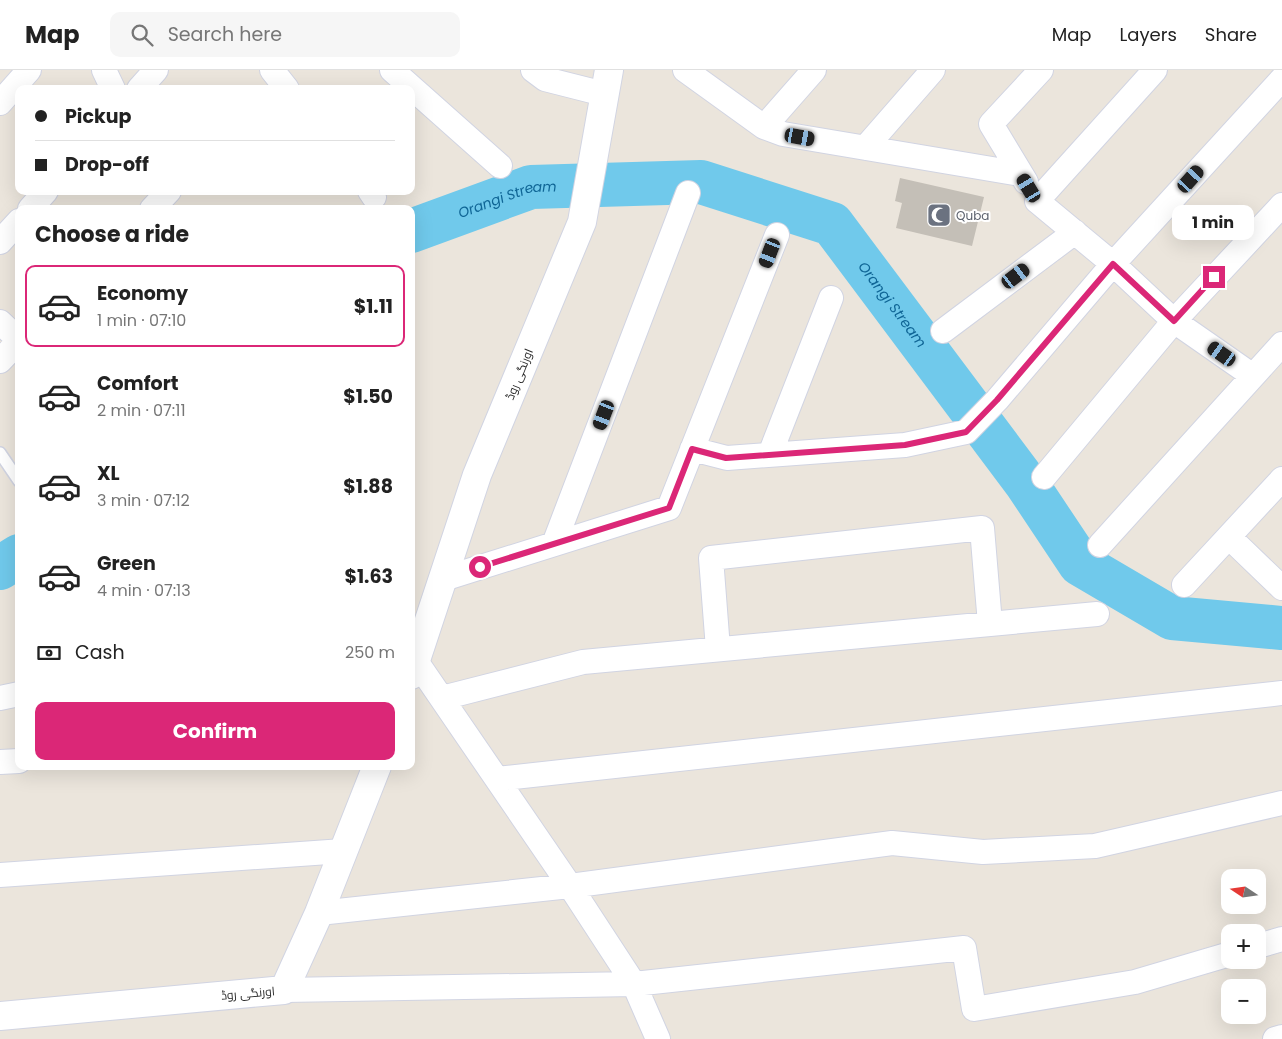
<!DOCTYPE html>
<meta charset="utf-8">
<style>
body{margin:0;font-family:Poppins,Cairo,sans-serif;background:#f6f6f6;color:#222;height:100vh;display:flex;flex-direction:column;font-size:19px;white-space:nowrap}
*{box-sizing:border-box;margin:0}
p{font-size:16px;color:#767676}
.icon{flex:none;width:28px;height:28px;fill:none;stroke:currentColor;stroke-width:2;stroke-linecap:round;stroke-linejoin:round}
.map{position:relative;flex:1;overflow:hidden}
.side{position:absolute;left:15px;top:135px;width:400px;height:565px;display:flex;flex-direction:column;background:#fff;border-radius:10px;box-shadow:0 5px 20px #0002}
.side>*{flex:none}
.top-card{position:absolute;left:15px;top:15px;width:400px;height:110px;border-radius:10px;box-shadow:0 5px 20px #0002;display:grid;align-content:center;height:110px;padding:0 20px;background:#fff}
.needle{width:32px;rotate:283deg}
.tools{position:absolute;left:1221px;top:799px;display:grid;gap:10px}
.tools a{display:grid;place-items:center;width:45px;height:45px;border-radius:10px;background:#fff;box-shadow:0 5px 20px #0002;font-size:25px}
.end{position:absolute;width:22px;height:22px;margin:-11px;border:6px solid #db2777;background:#fff;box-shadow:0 0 0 2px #fff}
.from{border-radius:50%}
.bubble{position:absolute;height:35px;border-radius:10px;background:#fff;box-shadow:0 5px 20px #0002;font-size:16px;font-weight:700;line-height:35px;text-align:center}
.car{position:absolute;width:15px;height:30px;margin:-15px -8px;border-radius:6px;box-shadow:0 0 4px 1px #0007;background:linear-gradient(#222 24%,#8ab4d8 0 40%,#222 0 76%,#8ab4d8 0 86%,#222 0)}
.top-card b{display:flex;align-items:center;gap:18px;height:48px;font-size:19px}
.top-card b+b{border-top:1px solid #e0e0e0}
.top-card i{width:12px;height:12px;background:#222}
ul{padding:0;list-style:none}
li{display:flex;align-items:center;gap:15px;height:82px;margin:0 10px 8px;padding:0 10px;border:2px solid transparent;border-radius:10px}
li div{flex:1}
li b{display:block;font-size:19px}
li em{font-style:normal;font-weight:700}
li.active{border-color:#db2777}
li>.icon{width:45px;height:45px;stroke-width:1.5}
h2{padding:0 20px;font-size:22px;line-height:60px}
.pay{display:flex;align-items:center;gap:12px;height:55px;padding:0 20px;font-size:19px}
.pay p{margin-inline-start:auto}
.cta{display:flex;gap:10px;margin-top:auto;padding:10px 20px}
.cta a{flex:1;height:58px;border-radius:10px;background:#db2777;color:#fff;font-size:20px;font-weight:700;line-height:58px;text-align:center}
header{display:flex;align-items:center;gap:30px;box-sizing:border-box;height:70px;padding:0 25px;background:#fff;border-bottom:1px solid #e0e0e0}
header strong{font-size:24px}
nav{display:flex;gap:28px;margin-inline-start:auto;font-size:18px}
.search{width:350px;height:45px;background:#f6f6f6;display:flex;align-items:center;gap:12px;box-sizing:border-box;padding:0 18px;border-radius:10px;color:#767676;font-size:19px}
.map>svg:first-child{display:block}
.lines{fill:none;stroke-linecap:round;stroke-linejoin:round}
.river{stroke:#70c9eb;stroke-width:44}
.building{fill:#c4bfb7}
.service-casing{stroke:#d1d4e2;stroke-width:14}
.minor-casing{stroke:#d1d4e2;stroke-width:26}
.tertiary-casing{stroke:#d1d4e2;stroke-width:30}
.service{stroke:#fff;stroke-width:11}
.minor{stroke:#fff;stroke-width:24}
.tertiary{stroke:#fff;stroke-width:28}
.route{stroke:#db2777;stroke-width:6}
.labels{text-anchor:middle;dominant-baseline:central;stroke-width:4;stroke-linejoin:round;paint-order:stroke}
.worship-label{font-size:12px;fill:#5b616d;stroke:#fff;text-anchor:start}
.street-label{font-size:12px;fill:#292929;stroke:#fff}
.water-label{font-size:14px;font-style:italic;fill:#106696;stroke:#fff}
</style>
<header>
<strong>Map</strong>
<div class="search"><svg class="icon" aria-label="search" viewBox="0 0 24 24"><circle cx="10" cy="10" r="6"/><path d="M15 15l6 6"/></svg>Search here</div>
<nav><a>Map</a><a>Layers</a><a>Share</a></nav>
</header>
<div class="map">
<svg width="1282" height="969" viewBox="0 0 1282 969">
<rect width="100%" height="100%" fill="#ebe5dc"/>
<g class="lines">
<g class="river">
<path id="s1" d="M411,161L531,117L701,112L832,154L1026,413L1080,494L1172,548L1282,558"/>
<path d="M0,498L19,486"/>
</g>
</g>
<path class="building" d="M900,108L984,127L972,176L896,158L902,133L895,131Z"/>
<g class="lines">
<g class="service-casing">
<path id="service" d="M0,383L19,411"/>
</g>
<g class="minor-casing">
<path id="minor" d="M104,0L113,19
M272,0L287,19
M392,0L500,96
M533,0L545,9L604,24
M685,0L764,57L783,64L1021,104
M1155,0L1037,131L1113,194L1174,251L1253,306
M139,19L156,0
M0,33L29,0
M764,57L814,0
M865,78L933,0
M1026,112L991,54L1041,0
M370,121L374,127
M30,139L46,121
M152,139L169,121
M0,172L19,151
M0,252L19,270
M943,261L1075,162
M0,291L19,271
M692,379L727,388L905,375L966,362L997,330L1113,194L1282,9
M770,384L831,228
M1044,407L1174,251L1282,135
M1229,467L1282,518
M554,474L688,123
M1100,475L1282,274
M443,509L669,438L777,165
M1184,515L1282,409
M718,579L711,488L982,458L990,554
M411,589L416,591L570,816L634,914L658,969
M0,628L19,624
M442,628L583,592L1097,544
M0,692L19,691
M497,709L1282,623
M0,805L343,781
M319,843L570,816L892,773L983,782L1095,776L1282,733
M1258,876L1282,869
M284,920L634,914L964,878L974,939L1135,912L1230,884
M1275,969L1282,967"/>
</g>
<g class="tertiary-casing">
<path id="tertiary" d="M411,605L477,405L582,152L609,0
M0,946L284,920L319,843L377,696"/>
</g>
<use href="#service" class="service"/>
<use href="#minor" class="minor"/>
<use href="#tertiary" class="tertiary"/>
</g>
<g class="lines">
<path class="route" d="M480,497L669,438L692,379L726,388L905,375L966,362L997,330L1113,194L1174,251L1214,207"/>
</g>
<defs>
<g id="mosque-square" transform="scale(1.25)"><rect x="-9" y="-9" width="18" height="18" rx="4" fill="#6b7280" stroke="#fff"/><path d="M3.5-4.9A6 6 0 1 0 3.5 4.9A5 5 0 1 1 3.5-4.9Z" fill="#fff"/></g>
</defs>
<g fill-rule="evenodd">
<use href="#mosque-square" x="939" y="145"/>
</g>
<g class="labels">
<g class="worship-label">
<text x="956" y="145">Quba</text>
</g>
<g class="street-label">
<text transform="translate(519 304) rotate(-68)">اورنگی روڈ</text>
<text transform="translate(248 923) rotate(-5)">اورنگی روڈ</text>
</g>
<g class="water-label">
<text stroke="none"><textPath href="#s1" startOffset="102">Orangi Stream</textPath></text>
<text stroke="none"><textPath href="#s1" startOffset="536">Orangi Stream</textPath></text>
</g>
</g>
</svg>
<div class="tools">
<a><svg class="needle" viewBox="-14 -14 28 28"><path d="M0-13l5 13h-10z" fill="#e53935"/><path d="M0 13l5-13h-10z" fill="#767676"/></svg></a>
<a>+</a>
<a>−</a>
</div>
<i class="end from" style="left:480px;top:497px"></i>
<i class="end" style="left:1214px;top:207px"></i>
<div class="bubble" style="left:1172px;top:135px;width:82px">1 min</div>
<i class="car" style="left:800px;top:67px;rotate:100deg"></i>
<i class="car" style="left:1191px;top:109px;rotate:42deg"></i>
<i class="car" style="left:1029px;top:118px;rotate:329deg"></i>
<i class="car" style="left:770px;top:183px;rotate:201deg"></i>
<i class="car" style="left:1016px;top:206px;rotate:53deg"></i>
<i class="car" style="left:1222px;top:284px;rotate:305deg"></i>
<i class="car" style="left:604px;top:345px;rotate:201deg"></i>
<div class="top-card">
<b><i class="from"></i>Pickup</b>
<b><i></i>Drop-off</b>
</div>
<section class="side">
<h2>Choose a ride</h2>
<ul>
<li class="active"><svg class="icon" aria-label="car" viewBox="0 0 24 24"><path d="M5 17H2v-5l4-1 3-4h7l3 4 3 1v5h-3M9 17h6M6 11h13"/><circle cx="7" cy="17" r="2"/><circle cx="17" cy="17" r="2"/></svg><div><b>Economy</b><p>1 min · 07:10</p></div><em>$1.11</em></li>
<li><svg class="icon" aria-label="car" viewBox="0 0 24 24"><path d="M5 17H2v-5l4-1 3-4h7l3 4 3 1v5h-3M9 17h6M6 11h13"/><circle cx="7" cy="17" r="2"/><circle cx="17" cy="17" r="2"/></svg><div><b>Comfort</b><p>2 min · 07:11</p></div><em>$1.50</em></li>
<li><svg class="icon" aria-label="car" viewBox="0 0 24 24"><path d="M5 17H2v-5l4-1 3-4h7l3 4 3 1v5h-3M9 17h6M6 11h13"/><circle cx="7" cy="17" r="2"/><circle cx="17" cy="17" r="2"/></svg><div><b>XL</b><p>3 min · 07:12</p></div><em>$1.88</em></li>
<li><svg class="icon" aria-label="car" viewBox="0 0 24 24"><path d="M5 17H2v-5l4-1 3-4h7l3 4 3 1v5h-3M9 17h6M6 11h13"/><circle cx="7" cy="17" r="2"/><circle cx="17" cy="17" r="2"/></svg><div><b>Green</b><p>4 min · 07:13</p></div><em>$1.63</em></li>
</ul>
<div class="pay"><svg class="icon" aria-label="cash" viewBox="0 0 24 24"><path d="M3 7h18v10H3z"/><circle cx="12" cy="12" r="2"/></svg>Cash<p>250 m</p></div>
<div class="cta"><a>Confirm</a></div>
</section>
</div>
